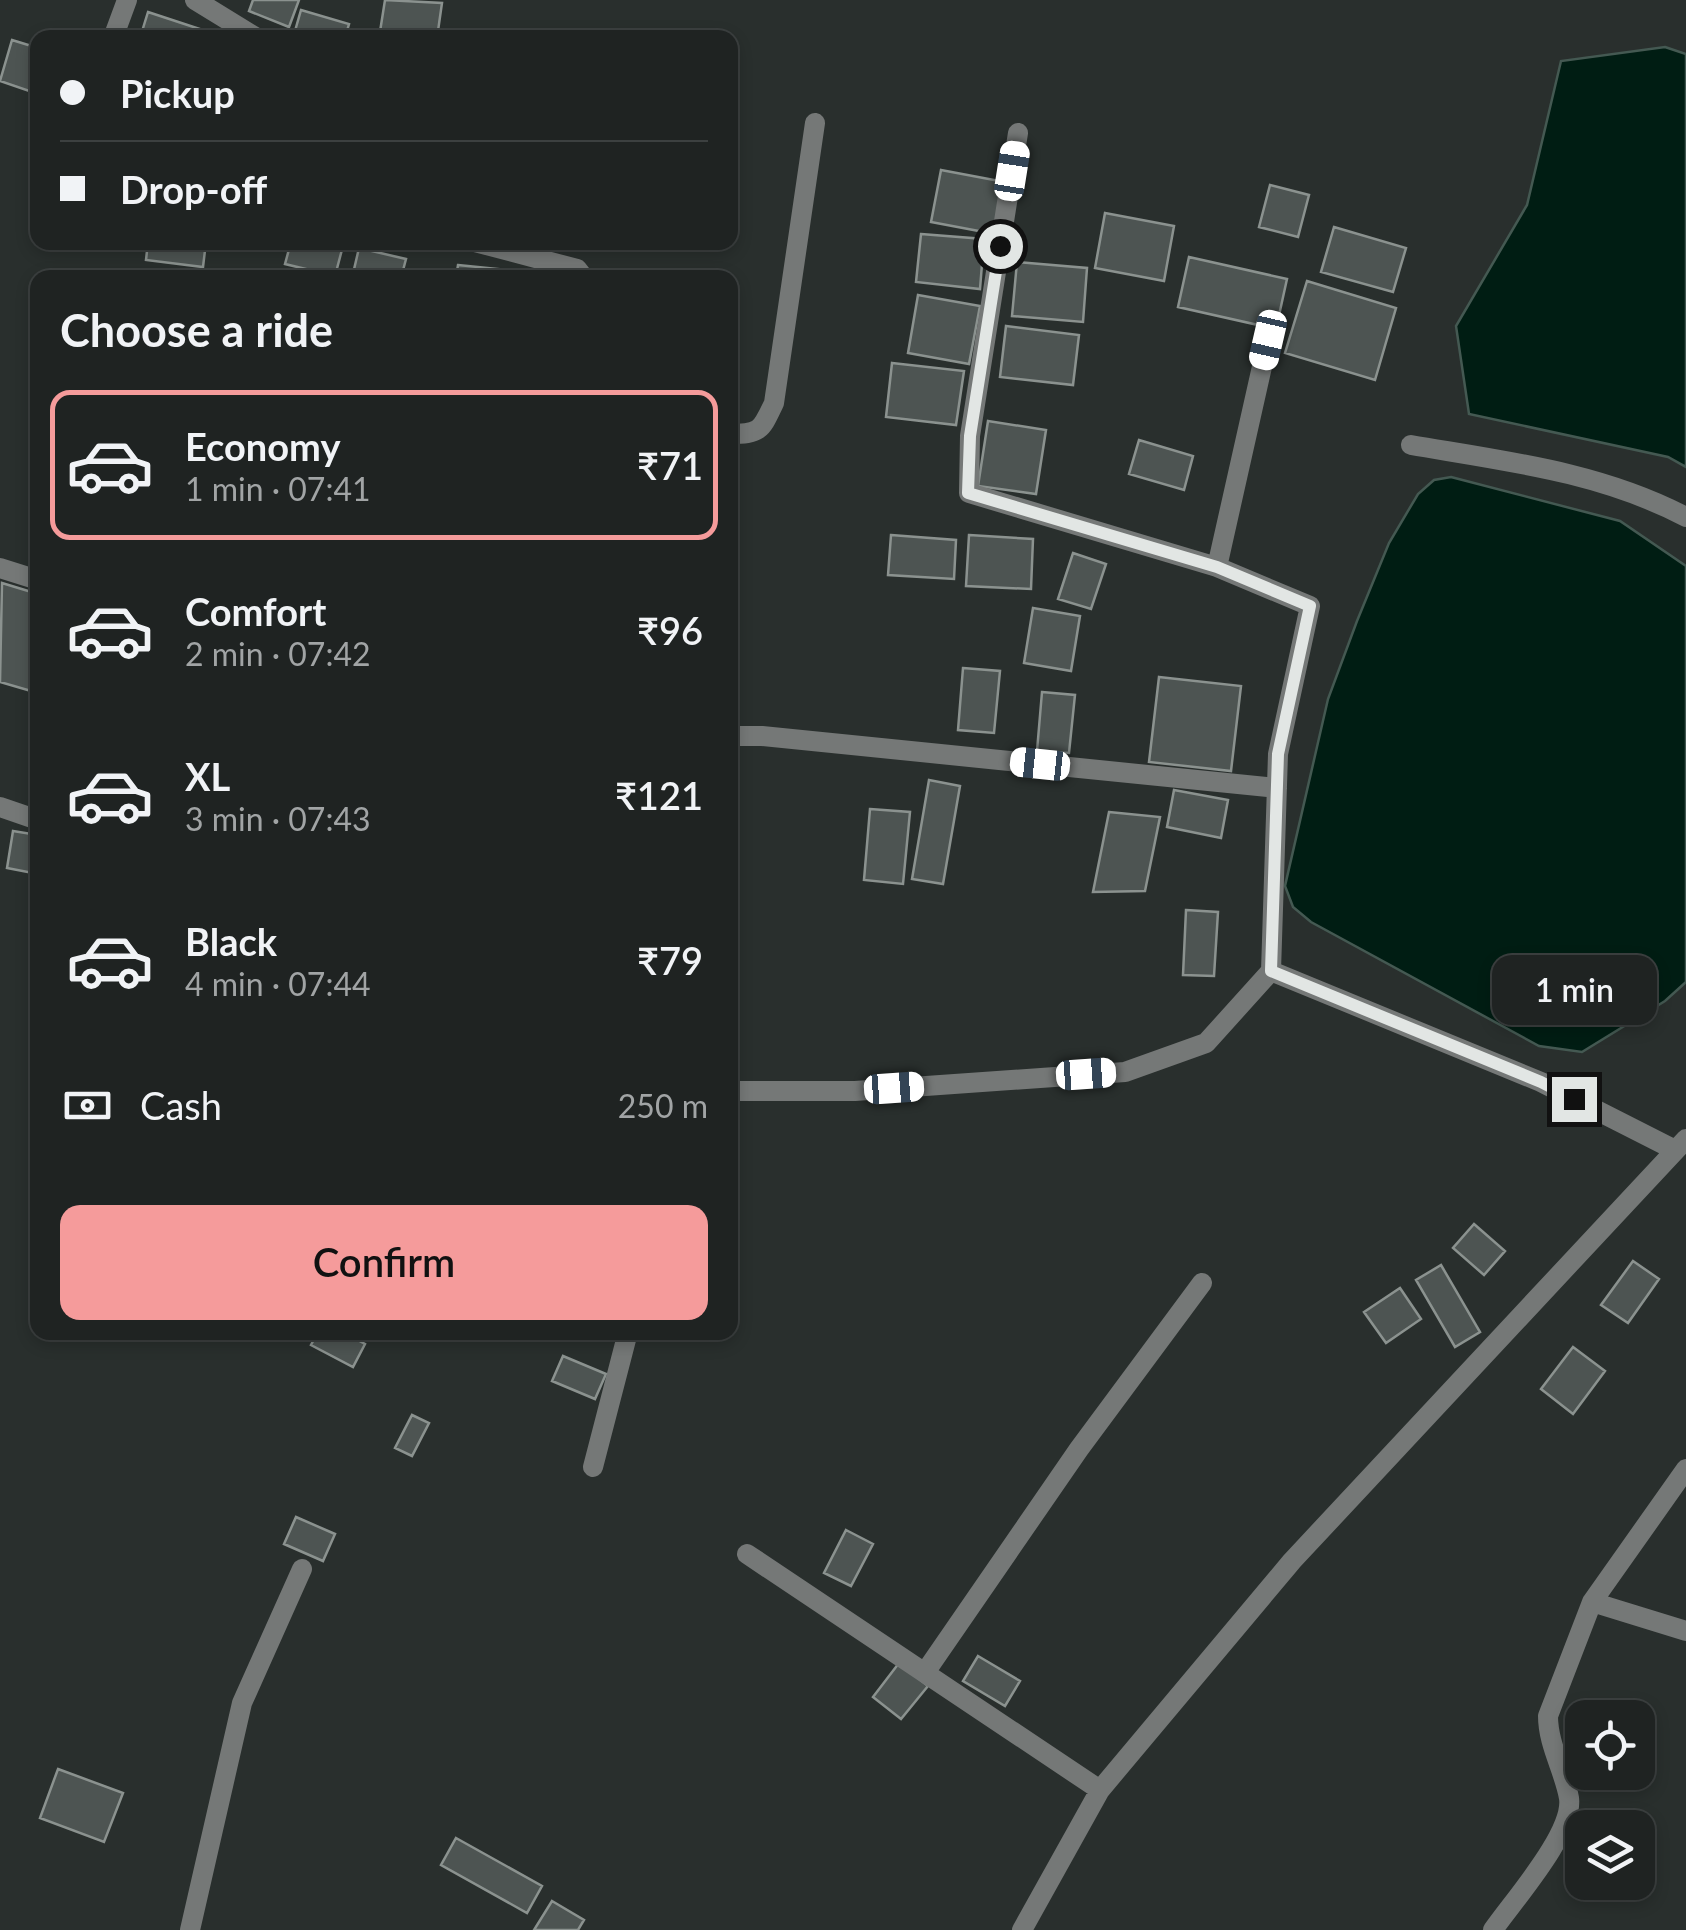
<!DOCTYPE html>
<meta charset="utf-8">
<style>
body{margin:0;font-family:Lato,sans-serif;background:#2c2f2f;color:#f1f3f6;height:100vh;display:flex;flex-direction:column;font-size:38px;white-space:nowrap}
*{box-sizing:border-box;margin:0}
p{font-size:32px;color:#a1a4a5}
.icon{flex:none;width:55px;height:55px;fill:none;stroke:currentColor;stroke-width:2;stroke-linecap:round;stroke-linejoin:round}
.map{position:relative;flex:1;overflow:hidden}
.sheet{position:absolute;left:30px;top:270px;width:708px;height:1070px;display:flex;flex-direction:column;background:#1f2322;border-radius:20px;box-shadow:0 5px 15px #0003,0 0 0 2px #3c4040}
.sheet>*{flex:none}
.top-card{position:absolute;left:30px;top:30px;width:708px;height:220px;border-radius:20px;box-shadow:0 5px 15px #0003,0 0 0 2px #3c4040;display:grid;align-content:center;height:220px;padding:0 30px;background:#1f2322}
.controls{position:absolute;left:1565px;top:1700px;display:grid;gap:20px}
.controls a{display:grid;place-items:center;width:90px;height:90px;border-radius:20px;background:#1f2322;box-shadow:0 5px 15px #0003,0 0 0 2px #3c4040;font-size:50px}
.end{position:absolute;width:45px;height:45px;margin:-22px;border:12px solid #e2e6e4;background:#111;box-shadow:0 0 0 5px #111}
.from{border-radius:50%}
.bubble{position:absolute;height:70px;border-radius:20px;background:#1f2322;box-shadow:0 5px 15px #0003,0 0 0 2px #3c4040;font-size:32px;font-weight:600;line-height:70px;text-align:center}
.car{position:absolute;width:30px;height:60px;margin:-30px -15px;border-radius:12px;box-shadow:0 0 8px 2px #0007;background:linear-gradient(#fff 24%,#345 0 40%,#fff 0 76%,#345 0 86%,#fff 0)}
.top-card b{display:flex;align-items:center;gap:35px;height:95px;font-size:38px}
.top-card b+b{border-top:2px solid #3c4040}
.top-card i{width:25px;height:25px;background:#f1f3f6}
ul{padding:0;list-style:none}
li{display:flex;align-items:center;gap:30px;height:150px;margin:0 20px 15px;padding:0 10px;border:5px solid transparent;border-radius:20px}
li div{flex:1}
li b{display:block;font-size:38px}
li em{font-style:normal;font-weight:600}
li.selected{border-color:#f59b9b}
li>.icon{width:90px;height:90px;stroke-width:1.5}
h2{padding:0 30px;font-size:45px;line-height:120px}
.pay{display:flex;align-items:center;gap:25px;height:110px;padding:0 30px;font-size:38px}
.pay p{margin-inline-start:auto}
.action{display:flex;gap:20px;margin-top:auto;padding:20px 30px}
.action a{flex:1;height:115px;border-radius:20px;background:#f59b9b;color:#111;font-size:40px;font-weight:600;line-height:115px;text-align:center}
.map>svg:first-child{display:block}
.water{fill:#001d13;stroke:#445952;stroke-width:2.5}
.building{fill:#4d5452;stroke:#8b928f;stroke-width:2.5}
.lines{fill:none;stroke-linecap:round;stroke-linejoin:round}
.minor{stroke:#757877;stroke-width:20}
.route{stroke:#e2e6e4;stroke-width:12}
</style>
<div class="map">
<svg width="1686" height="1930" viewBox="0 0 1686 1930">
<rect width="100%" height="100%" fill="#292f2d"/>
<path class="water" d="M1665,47L1686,54V467L1668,457L1469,414L1456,326L1527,205L1561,61Z
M1451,477L1620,521L1686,566V982L1665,1001L1582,1052L1539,1046L1311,922L1293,907L1285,886L1328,699L1357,621L1389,543L1418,494L1434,480Z"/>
<path class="building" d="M253,0H299L289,27L249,11Z
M385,0L442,3L437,38H379Z
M301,10L349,24L345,38H293Z
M148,12L227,38H140Z
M12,40L38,48V94L0,81Z
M941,170L1010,183L1000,235L931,222Z
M1270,185L1309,195L1298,237L1259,227Z
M1105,213L1174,226L1164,281L1095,268Z
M1334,227L1406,248L1393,292L1321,272Z
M921,234L984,239L980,289L916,282Z
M148,242H206L203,267L146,260Z
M291,242H344L335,276L285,264Z
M359,248L406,259L401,278H352Z
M1189,257L1287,279L1276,329L1178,307Z
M1017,262L1087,268L1083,322L1012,316Z
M458,265L518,271L517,278H456Z
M1307,281L1396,308L1375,380L1285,353Z
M918,295L980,306L969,364L908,353Z
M1006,326L1079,335L1073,385L1000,377Z
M892,363L964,371L956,425L886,417Z
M988,421L1046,430L1036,494L978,486Z
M1139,440L1193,456L1184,490L1129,474Z
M891,535L956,540L954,579L888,575Z
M969,535L1033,539L1031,589L966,586Z
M1073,553L1106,564L1091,609L1058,599Z
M2,583L38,594V693L0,682Z
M1033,608L1080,616L1071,671L1024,663Z
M963,668L1000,671L994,733L958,730Z
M1159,677L1241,686L1231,771L1149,762Z
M1042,692L1075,695L1069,753L1037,751Z
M929,780L960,786L943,884L912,879Z
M1174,790L1228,800L1221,838L1167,827Z
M870,809L910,812L903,884L864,880Z
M1109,812L1160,817L1145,891L1093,892Z
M13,831L38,835V874L7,868Z
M1186,910L1218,912L1214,976L1183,975Z
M1474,1224L1505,1251L1484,1275L1453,1248Z
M1633,1261L1659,1279L1628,1323L1601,1305Z
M1441,1265L1480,1332L1455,1347L1416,1280Z
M1400,1288L1421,1319L1386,1343L1364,1312Z
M318,1332H343L365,1344L353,1367L311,1345Z
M1573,1347L1605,1371L1573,1414L1541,1389Z
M563,1356L606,1374L595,1399L552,1381Z
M412,1415L429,1423L412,1456L395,1448Z
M296,1517L335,1534L323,1561L284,1544Z
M846,1530L873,1544L851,1586L824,1573Z
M978,1656L1020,1681L1005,1706L963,1681Z
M899,1663L928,1686L901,1719L873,1697Z
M58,1769L123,1793L104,1842L40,1818Z
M456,1838L542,1886L527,1913L441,1865Z
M552,1901L584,1920L578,1930H534Z"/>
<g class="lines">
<path class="minor" d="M195,0L257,38
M113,38L127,0
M475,242L577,269L584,278
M730,434C761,434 761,430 774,403L815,123
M1411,445C1505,461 1601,472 1686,517
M1217,567L1268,340
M0,568L38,580
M730,736H762L1277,788
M0,807L38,820
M1271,971L1541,1082L1675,1150
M730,1091H855L1125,1072L1206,1043L1271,971L1278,754L1310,606L1217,567L969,493L970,436L1018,133
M593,1467L628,1332
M747,1554L1100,1790
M1592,1602L1686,1631
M926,1671L1079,1449L1202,1283
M190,1930L242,1703L302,1569
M1022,1930L1100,1790L1292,1561L1686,1139
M1493,1930C1513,1901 1574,1833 1569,1798C1564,1770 1548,1745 1548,1716L1592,1602L1686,1469"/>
</g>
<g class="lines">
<path class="route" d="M1000,246L970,436L968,493L1217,567L1310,606L1278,754L1271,971L1541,1082L1574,1099"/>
</g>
</svg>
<div class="controls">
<a><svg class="icon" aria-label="locate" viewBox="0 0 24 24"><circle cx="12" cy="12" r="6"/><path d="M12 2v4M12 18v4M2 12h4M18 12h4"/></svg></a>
<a><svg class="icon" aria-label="layers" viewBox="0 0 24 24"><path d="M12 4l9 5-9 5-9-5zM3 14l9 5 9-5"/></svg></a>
</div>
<i class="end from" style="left:1000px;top:246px"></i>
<i class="end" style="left:1574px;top:1099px"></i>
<div class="bubble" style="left:1492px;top:955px;width:165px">1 min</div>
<i class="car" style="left:1012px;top:171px;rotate:9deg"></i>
<i class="car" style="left:1268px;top:340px;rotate:193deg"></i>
<i class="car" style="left:1040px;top:764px;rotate:276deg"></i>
<i class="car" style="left:1086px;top:1074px;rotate:86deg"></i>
<i class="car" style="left:894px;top:1088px;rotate:86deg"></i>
<div class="top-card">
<b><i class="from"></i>Pickup</b>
<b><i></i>Drop-off</b>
</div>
<section class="sheet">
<h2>Choose a ride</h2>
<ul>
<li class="selected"><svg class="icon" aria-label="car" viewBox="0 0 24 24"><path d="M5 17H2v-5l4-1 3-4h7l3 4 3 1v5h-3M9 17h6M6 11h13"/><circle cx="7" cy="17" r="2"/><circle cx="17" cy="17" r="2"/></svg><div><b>Economy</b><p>1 min · 07:41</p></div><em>₹71</em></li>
<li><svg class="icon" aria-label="car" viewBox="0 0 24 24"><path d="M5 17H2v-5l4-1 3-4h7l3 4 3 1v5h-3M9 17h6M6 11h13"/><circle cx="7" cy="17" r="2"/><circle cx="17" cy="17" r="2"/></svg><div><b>Comfort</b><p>2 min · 07:42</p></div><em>₹96</em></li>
<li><svg class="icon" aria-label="car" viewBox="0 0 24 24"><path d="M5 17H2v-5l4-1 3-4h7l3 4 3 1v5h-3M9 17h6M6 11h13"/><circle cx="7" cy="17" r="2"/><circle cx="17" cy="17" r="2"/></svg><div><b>XL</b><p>3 min · 07:43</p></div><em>₹121</em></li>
<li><svg class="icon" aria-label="car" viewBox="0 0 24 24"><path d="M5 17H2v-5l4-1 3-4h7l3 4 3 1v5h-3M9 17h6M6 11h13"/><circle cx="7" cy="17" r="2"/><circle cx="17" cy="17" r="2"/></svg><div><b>Black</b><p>4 min · 07:44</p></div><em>₹79</em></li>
</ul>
<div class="pay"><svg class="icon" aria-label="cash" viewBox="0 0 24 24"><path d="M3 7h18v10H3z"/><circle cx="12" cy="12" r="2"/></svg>Cash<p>250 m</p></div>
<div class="action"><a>Confirm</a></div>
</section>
</div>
